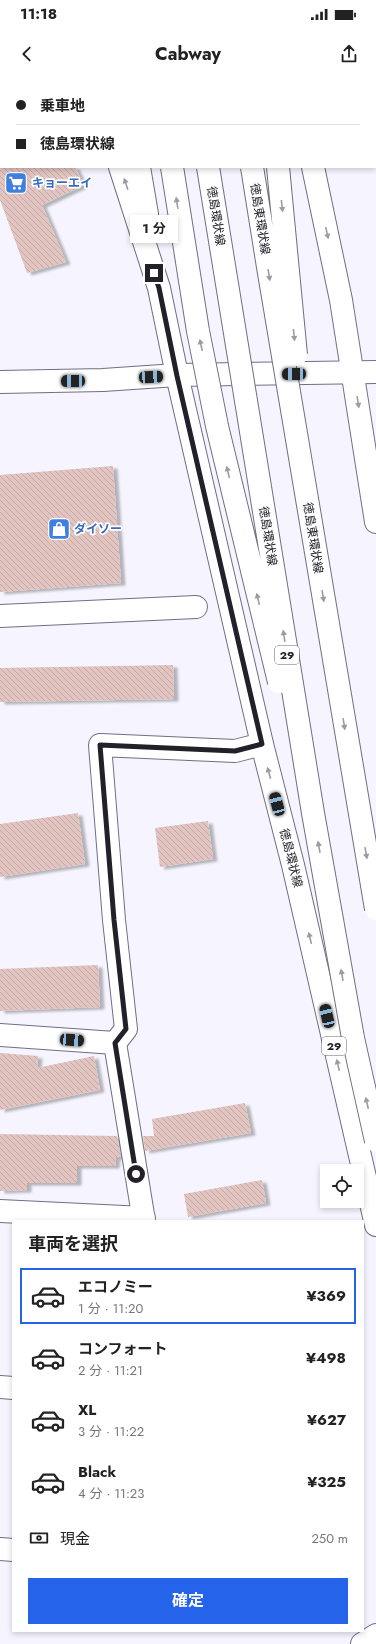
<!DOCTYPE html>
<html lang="ja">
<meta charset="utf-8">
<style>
body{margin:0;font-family:Jost,"Noto Sans JP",sans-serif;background:#f2f2f2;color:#222;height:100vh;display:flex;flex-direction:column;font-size:15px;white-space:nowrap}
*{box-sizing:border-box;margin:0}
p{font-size:13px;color:#767676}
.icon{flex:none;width:22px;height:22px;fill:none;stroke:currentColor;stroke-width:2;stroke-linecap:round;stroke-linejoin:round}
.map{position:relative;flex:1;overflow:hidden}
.details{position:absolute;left:12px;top:1140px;width:352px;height:412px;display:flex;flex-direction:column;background:#fff;border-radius:0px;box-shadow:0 2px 6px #0003}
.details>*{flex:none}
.banner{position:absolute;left:0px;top:0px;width:376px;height:88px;box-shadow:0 2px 6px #0003;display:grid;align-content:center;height:88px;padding:0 16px;background:#fff}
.buttons{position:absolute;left:320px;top:1084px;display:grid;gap:8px}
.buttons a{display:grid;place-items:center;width:44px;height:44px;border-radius:0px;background:#fff;box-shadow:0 2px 6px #0003;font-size:20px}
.end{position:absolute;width:18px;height:18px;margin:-9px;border:5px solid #232029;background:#fff;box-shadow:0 0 0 2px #fff}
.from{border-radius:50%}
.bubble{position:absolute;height:28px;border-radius:0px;background:#fff;box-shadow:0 2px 6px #0003;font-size:13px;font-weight:700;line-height:28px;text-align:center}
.car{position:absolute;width:12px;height:24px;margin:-12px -6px;border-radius:5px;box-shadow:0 0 3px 1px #0007;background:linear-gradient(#222 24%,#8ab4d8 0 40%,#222 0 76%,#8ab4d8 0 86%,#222 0)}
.banner b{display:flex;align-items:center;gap:14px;height:38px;font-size:15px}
.banner b+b{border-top:1px solid #e0e0e0}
.banner i{width:10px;height:10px;background:#222}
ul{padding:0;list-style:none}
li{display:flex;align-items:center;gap:12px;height:56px;margin:0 8px 6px;padding:0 8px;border:2px solid transparent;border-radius:0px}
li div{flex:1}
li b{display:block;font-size:15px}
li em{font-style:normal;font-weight:700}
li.active{border-color:#2563eb}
li>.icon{width:36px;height:36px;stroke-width:1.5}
h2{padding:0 16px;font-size:18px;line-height:48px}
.pay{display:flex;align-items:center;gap:10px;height:44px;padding:0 16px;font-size:15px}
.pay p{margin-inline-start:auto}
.action{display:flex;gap:8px;margin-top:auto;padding:8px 16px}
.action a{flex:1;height:46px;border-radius:0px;background:#2563eb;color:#fff;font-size:16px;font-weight:700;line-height:46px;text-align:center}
.status{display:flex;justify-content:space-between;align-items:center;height:28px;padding:0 20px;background:#fff;direction:ltr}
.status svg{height:11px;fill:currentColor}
header{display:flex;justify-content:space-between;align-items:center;height:52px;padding:0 16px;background:#fff;font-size:18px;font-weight:700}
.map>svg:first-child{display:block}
.building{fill:url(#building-back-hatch);filter:url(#shadow)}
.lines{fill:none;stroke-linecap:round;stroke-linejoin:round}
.minor-casing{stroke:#726d83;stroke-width:24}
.tertiary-casing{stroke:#726d83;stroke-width:24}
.primary-casing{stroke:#726d83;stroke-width:24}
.minor{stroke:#fff;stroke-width:22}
.tertiary{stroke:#fff;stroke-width:22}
.primary{stroke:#fff;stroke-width:22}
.primary-bridge-casing{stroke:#726d83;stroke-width:24;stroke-linecap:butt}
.primary-bridge{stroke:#fff;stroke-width:22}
.oneway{fill:#9c9b9f}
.route{stroke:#232029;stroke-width:5}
.labels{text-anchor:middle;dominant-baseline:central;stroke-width:3.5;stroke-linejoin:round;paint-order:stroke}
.shield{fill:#fff;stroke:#656369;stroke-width:1}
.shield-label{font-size:11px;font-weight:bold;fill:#232029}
.shop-label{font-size:12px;font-weight:bold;fill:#366cbe;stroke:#fff;text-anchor:start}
.street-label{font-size:12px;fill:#232029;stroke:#fff}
</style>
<div class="status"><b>11:18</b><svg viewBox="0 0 49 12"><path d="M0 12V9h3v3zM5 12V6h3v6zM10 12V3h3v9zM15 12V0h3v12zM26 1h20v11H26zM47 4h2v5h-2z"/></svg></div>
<header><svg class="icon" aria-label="back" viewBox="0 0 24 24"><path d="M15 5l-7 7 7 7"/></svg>Cabway<svg class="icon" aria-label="share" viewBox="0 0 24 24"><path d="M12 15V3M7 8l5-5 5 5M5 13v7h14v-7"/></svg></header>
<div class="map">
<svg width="376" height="1564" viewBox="0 0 376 1564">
<defs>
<pattern id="building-back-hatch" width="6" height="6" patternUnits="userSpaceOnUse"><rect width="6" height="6" fill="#e2c5c1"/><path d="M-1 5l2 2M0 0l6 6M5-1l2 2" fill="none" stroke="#c2a9a6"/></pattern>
<filter id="shadow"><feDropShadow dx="4.5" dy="2.5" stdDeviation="1" flood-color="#0004"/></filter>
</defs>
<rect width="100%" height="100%" fill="#f6f4fe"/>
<path class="building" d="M0,87H75L84,105L42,125L66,182L27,193L0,120Z
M113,386L121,503L0,512V395Z
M173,585L174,619L0,622V588Z
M78,733L85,784L0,797V744Z
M208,741L213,779L160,787L155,748Z
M98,885L100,927L0,931V889Z
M0,973L38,976L37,988L94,976L100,1010L0,1030Z
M245,1023L251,1053L145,1071L143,1056H154L152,1039Z
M0,1054L117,1056L121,1076L116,1077L115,1086H77V1103H27V1110L0,1111Z
M262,1100L266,1123L188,1137L184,1114Z"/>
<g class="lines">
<g class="minor-casing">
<path id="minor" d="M0,536L196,527
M0,955L115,963L144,1141
M115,963L126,949L114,840L100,665L235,671L262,664
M0,1131L144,1138
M0,1307L13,1308
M0,1469L13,1470
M362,1564L376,1555"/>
</g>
<g class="tertiary-casing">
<path id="tertiary" d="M0,302L103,300L177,295L376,292"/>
</g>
<g class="primary-casing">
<path id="primary" d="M91,0V1
M124,0V1
M158,0V1
M194,0V1
M239,0V1
M268,0V1
M301,0V1
M120,87L159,208L177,295L262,664L293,785L376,1145
M139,87L147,134
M313,87L341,220L376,442"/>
</g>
<use href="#minor" class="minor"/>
<use href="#tertiary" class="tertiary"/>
<use href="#primary" class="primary"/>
<g class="primary-bridge-casing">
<path id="primary-bridge" d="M172,87L198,251L217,346L279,602
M208,87L313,733L353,958L376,1061
M252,87L268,187L376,829
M278,87L296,275"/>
</g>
<use href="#primary-bridge" class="primary-bridge"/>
</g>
<defs><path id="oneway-solid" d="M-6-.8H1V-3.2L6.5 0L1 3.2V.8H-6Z"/></defs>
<g class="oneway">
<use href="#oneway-solid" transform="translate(126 104) rotate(-108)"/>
<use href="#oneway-solid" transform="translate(177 123) rotate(-99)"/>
<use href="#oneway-solid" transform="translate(282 126) rotate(84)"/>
<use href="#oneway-solid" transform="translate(327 153) rotate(78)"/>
<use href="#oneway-solid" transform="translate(269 195) rotate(81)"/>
<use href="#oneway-solid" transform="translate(294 255) rotate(84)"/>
<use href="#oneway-solid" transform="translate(201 265) rotate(-102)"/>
<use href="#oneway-solid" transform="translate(358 322) rotate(81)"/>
<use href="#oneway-solid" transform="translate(228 392) rotate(-103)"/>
<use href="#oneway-solid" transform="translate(323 516) rotate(81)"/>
<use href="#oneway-solid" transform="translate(258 519) rotate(-103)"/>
<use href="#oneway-solid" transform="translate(284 556) rotate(-99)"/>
<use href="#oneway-solid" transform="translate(344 644) rotate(81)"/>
<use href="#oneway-solid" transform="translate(269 693) rotate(-105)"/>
<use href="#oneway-solid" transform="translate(319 767) rotate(-100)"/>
<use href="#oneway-solid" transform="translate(366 773) rotate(80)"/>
<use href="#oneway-solid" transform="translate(310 858) rotate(-103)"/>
<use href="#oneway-solid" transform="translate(342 895) rotate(-100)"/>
<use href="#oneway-solid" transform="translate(338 985) rotate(-103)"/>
<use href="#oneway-solid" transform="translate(367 1023) rotate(-103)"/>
</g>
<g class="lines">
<path class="route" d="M136,1094L115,963L126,949L114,840L100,665L235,671L262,664L177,296L159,208L154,193"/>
</g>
<defs>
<g id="supermarket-square" transform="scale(1.15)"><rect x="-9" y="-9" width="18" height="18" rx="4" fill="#3f7fe0" stroke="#fff"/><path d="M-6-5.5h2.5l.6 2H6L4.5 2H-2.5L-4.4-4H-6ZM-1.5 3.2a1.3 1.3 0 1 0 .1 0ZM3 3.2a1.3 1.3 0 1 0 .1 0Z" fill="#fff"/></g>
<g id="shop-square" transform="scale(1.15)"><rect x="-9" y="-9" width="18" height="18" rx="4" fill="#3f7fe0" stroke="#fff"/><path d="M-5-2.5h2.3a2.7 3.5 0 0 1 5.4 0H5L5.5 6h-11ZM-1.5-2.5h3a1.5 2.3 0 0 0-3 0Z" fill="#fff"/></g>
</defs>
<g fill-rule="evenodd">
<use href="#supermarket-square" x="16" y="103"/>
<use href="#shop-square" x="59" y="449"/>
</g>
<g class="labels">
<g class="shield">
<rect x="275" y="566" width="24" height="18" rx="3"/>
<rect x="322" y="957" width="24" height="18" rx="3"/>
</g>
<g class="shield-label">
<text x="287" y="575">29</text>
<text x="334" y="966">29</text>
</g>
<g class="shop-label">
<text x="32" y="103">キョーエイ</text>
<text x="74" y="449">ダイソー</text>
</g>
<g class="street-label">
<text transform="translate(216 136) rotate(81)">徳島環状線</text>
<text transform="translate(260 139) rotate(81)">徳島東環状線</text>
<text transform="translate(268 456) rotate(81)">徳島環状線</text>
<text transform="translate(313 458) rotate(81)">徳島東環状線</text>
<text transform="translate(291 778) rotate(76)">徳島環状線</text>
</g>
</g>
</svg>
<div class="buttons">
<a><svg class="icon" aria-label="locate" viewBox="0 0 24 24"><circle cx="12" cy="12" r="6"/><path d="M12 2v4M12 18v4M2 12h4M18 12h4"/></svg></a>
</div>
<i class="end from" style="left:136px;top:1094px"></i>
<i class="end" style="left:154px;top:193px"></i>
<div class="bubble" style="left:130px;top:135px;width:48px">1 分</div>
<i class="car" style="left:294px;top:294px;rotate:269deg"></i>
<i class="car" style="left:151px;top:297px;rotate:87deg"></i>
<i class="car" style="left:73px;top:301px;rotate:269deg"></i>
<i class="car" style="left:277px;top:724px;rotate:345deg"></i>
<i class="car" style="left:327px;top:936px;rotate:347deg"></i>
<i class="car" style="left:72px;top:960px;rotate:94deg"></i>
<div class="banner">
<b><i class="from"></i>乗車地</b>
<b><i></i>徳島環状線</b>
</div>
<section class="details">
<h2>車両を選択</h2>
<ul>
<li class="active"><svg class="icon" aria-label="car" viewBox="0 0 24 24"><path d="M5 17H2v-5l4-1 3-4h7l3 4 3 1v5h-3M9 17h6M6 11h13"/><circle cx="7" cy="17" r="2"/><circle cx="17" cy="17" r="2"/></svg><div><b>エコノミー</b><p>1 分 · 11:20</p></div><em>¥369</em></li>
<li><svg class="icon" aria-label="car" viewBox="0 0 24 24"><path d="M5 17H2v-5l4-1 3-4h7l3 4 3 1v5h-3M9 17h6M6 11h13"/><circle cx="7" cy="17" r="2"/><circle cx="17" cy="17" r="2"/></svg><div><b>コンフォート</b><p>2 分 · 11:21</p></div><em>¥498</em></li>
<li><svg class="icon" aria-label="car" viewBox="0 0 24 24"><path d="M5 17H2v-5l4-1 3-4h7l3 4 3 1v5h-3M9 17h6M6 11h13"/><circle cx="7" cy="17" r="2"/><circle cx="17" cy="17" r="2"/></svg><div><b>XL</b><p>3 分 · 11:22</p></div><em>¥627</em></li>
<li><svg class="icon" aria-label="car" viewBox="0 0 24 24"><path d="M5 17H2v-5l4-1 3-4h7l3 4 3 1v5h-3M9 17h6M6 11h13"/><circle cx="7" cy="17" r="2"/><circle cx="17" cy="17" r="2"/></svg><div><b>Black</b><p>4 分 · 11:23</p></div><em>¥325</em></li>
</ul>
<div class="pay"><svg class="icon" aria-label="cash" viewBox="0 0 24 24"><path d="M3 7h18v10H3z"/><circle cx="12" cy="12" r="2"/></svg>現金<p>250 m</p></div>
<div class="action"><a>確定</a></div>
</section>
</div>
